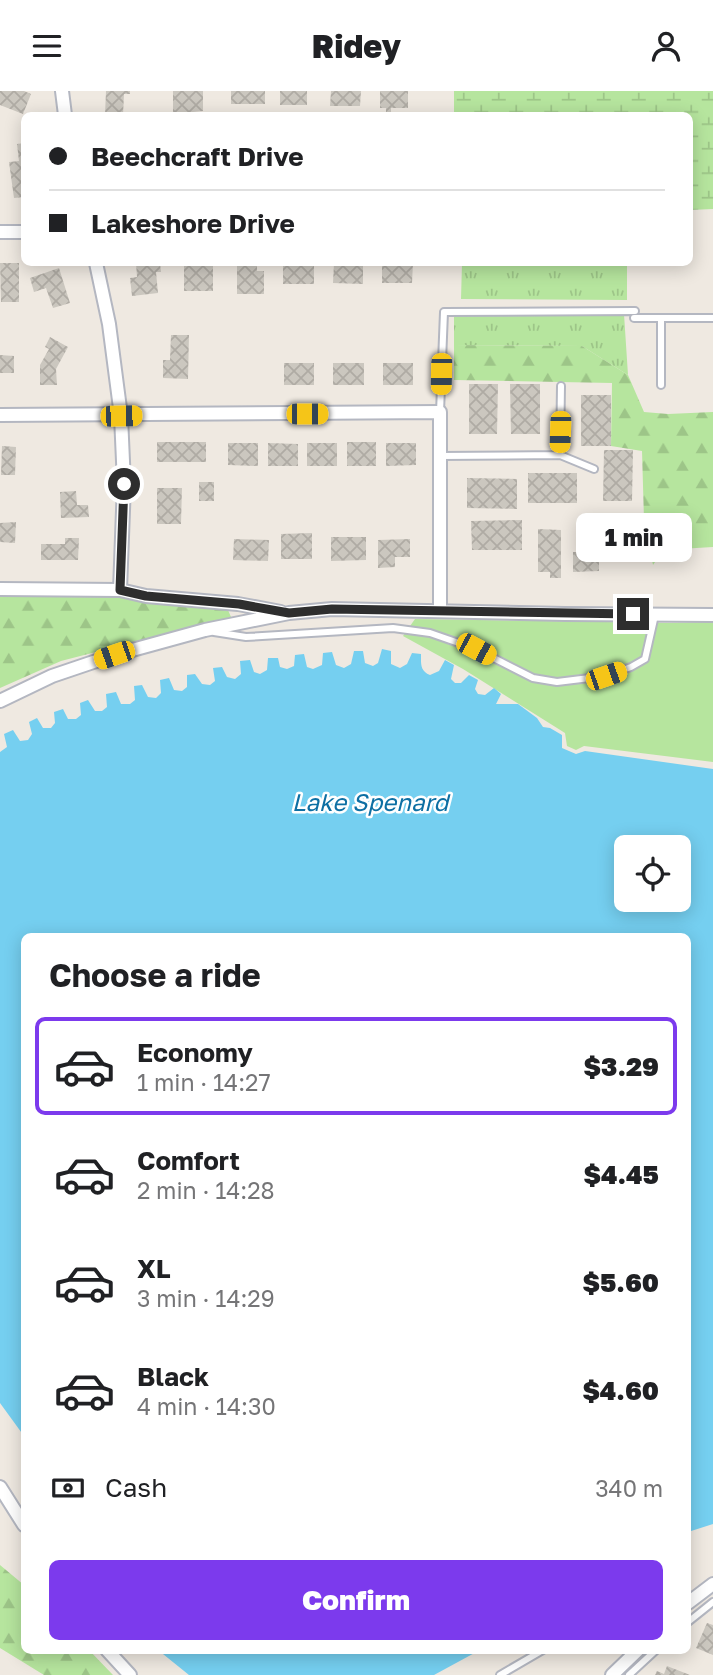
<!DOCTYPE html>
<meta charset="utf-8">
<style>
body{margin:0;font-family:"Golos Text",sans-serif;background:#f2f2f2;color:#202124;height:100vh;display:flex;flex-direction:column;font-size:26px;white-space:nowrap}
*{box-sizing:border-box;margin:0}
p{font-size:23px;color:#757577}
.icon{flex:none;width:38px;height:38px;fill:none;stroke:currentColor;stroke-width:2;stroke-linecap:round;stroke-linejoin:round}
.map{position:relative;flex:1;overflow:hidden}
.side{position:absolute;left:21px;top:842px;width:670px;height:721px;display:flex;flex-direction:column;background:#fff;border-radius:10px;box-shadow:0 4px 18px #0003}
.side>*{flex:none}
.banner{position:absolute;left:21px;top:21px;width:672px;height:154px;border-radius:10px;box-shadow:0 4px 18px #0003;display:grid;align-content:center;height:154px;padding:0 28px;background:#fff}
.buttons{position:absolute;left:614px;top:744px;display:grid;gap:14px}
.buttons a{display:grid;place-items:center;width:77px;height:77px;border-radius:10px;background:#fff;box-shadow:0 4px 18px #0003;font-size:35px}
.end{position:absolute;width:32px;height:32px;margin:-16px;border:9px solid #2e2e2e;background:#fff;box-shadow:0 0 0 4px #fff}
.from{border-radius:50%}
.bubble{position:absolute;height:49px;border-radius:10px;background:#fff;box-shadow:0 4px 18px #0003;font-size:23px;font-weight:800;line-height:49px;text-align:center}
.car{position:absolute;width:21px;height:42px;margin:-21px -10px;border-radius:9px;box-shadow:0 0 5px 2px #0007;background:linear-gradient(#f5c518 24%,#345 0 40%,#f5c518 0 76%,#345 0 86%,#f5c518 0)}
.banner b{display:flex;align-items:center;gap:24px;height:66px;font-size:26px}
.banner b+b{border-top:2px solid #e0e0e0}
.banner i{width:18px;height:18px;background:#202124}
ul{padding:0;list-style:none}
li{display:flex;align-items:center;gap:21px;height:98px;margin:0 14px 10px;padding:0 14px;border:4px solid transparent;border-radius:10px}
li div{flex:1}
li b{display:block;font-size:26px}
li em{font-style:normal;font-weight:800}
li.on{border-color:#7c3aed}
li>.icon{width:63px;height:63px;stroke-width:1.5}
h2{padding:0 28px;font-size:32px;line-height:84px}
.pay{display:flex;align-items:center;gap:18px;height:77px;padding:0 28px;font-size:26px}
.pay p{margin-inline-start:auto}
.button{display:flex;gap:14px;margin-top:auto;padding:14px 28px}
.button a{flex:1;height:80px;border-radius:10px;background:#7c3aed;color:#fff;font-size:28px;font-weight:800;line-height:80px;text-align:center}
header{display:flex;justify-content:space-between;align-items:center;height:91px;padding:0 28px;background:#fff;font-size:32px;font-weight:800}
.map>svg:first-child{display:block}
.grass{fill:url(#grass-tufts)}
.forest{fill:url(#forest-firs)}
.wetland{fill:url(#wetland-marsh)}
.park{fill:#b6e59e}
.water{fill:#75cff0;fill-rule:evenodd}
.building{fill:url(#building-cross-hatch)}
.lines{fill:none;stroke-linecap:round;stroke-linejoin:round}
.lane-casing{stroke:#b4b7c1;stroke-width:10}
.street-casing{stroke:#b4b7c1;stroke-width:16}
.lane{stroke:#fff;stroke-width:6}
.street{stroke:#fff;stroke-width:12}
.route{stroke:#2e2e2e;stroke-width:9}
.labels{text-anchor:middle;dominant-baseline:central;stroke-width:5;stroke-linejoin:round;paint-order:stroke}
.water-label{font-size:24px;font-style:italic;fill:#0d6fa3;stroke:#fff}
</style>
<header><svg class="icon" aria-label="menu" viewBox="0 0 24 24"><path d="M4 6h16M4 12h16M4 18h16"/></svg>Ridey<svg class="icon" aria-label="person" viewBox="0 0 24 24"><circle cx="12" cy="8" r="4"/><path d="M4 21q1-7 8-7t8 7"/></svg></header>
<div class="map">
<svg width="713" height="1584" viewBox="0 0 713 1584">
<defs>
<pattern id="grass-tufts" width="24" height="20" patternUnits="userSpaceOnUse" patternTransform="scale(1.75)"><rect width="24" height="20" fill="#b6e59e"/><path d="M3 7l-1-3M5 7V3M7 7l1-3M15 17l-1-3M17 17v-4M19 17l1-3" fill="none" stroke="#9dc588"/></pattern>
<pattern id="forest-firs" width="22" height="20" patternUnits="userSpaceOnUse" patternTransform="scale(1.75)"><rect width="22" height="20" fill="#b6e59e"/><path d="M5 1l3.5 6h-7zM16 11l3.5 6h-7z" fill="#9dc588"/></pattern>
<pattern id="wetland-marsh" width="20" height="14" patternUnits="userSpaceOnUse" patternTransform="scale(1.75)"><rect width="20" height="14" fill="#b6e59e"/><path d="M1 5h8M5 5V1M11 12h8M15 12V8" fill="none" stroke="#9dc588"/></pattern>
<pattern id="building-cross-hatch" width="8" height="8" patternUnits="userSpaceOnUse" patternTransform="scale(1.75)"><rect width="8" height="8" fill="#cbc7bf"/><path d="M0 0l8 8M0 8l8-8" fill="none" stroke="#afaba4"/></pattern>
</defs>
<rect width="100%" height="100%" fill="#efe9e1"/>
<path class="grass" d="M462,172H627V209L461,208Z
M454,221L624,223L628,284L582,255L454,254Z"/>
<path class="forest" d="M454,254L582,255L628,284L644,321L668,323L713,321V456L663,459L653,474L644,429L642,360L611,355L612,292L454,289Z
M0,498L120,499L228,519L231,526L61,570L0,597Z
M0,1474L24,1494V1559H89L113,1584H44L0,1557Z"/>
<path class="wetland" d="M454,0H713V118L690,119V24H454Z"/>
<path class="park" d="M415,528L669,532L713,531V671L584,655L576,659L567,655L565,642L463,578L403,545Z"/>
<path class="water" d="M382,558L391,560V573L400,577L407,573L412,562L421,563C421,573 420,580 430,584L439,580L445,569L454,574L451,588L455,592H461L469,584L478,589L475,598L478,603L485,604L494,597L501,603L496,613H518L537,627L543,636L550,637L562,644V657L576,663L585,660L713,678V1433L688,1441V845H24V1345L0,1312V661L7,656L4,643L13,639L20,650L28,649L32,643L29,631L37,627L43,637H51L55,632L54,621L63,618L68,628H76L81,624L80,612L88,609L95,620H102L107,616L106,603L116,601L121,613H130L135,609L134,595L142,594L148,606L156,607L161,602L160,589L169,587L174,599L182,600L187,596V584L195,583L202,593L210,594L215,590L213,577L222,576L227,586L235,588L241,583L240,570L250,569L254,581L260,583L267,579L268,567H278L280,576L287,578L294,575L295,564L304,563L307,576L313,578L322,574L323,562L332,561L336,574L344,577L351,573L354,560H363L365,572L373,575L378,572ZM626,756H679V808H626Z
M158,1559H480L434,1584H189Z"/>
<path class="building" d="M0,0H24L31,3L23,23L0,14Z
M106,0H130V3H124L123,24H105Z
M173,0H203V20L173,23Z
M231,0H265V13H231Z
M280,0H307V14H280Z
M331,0H361L360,15H330Z
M380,0H408V17H391V22H386V17H380Z
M24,52V106L14,107L9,71L19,70L17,53Z
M0,172H19V211H1Z
M136,172H160L161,181H156L158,202L132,205L130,187L137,186Z
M184,172H213V200H184Z
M237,172H257V180H264V203H237Z
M283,172H314V193H283Z
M334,172H363V193L333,192Z
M382,172H413L412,192H382Z
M59,177L70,212L53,217L46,197L34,201L30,187Z
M171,244H189L188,288L163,287V269H170Z
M50,246L68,256L56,278L57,294H40V274L49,258L45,256Z
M0,264L14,265V282H0Z
M284,272H314V294H284Z
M333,272H364V294H333Z
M383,272H413V294H383Z
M469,293H498L497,343H469Z
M510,293H540V343H511Z
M581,304H611V355H581Z
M157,351H206V371H157Z
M347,351H376V375H347Z
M228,352H258V375L228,374Z
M268,352L298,353V375H268Z
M307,352H337V375H307Z
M386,352H416V374L386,375Z
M2,355L16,356L15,384H1Z
M604,359H633L632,410H603Z
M528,382H577V412H528Z
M467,387L517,388V418L467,417Z
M199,391H214V410H199Z
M157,397H182L181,433H157Z
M76,400L77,414H88L89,426L61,427L60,401Z
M522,429V459H472L471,430Z
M16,431L15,452L0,451V432Z
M538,438L561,439V487H550V481H538Z
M640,441L641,463L626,464V468H599V480L573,481V461H583V442Z
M312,442V468H281V443Z
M331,446H366V469L331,470Z
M65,447H79L78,469H41V453H65Z
M234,448L269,449L268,470L233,469Z
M410,448V466H395V476L378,477V449Z
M707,1532L713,1534V1564L696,1557Z
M667,1575L690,1584H655L657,1580L664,1583Z"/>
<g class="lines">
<g class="lane-casing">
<path id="lane" d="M634,227H713
M661,227V294
M440,321L444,221L635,220
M560,364L594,378
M440,365L560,364L561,295
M214,541L246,546L393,537L430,542L476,558L533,587L557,591L606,585L631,576L645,568L655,524
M688,1531L713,1511
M500,1584L543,1559
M629,1584L656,1559"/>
</g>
<g class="street-casing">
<path id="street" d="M62,0L65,24
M0,141H24
M96,172L109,233L121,325L124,393L120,499
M0,324L440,321V520
M0,498L120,499L146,505L238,513L281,521
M0,610L52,585L114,564L205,539L289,522L332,518L565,523L713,524
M0,1396L24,1434
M688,1512L713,1493
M107,1559L130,1584
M612,1584L638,1559"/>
</g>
<use href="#lane" class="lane"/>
<use href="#street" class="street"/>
</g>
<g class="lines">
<path class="route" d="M124,393L120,499L146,505L239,513L289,522L332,518L633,523"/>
</g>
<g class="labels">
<g class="water-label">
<text x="370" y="710">Lake Spenard</text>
</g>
</g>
</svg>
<div class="buttons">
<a><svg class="icon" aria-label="locate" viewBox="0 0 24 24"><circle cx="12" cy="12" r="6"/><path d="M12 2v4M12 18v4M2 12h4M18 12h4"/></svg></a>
</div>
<i class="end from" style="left:124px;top:393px"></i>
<i class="end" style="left:633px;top:523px"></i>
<div class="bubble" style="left:576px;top:422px;width:116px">1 min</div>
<i class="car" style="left:441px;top:283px;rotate:181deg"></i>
<i class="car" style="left:307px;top:323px;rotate:90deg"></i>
<i class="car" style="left:121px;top:325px;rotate:89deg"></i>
<i class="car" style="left:560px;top:341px;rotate:182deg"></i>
<i class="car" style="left:476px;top:558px;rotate:118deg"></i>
<i class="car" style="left:114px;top:564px;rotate:251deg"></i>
<i class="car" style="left:606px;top:585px;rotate:71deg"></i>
<div class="banner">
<b><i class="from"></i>Beechcraft Drive</b>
<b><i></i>Lakeshore Drive</b>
</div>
<section class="side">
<h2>Choose a ride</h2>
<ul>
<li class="on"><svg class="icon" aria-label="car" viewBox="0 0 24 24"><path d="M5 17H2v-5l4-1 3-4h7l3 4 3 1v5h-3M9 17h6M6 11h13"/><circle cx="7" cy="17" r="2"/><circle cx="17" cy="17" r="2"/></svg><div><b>Economy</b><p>1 min · 14:27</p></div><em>$3.29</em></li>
<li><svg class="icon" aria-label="car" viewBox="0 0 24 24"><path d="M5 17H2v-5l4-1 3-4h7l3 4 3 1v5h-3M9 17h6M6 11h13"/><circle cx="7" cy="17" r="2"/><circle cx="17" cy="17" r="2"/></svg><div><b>Comfort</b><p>2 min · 14:28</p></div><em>$4.45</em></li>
<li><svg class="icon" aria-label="car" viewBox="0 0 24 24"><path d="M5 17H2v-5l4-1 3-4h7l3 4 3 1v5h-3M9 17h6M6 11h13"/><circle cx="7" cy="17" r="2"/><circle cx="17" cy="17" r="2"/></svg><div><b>XL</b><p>3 min · 14:29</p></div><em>$5.60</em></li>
<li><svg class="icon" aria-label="car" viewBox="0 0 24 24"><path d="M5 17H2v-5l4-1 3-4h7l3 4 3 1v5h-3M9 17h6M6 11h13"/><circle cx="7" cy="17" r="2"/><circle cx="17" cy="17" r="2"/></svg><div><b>Black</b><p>4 min · 14:30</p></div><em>$4.60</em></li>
</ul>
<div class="pay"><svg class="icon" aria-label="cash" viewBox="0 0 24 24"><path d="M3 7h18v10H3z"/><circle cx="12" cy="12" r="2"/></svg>Cash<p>340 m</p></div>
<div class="button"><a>Confirm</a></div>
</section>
</div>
